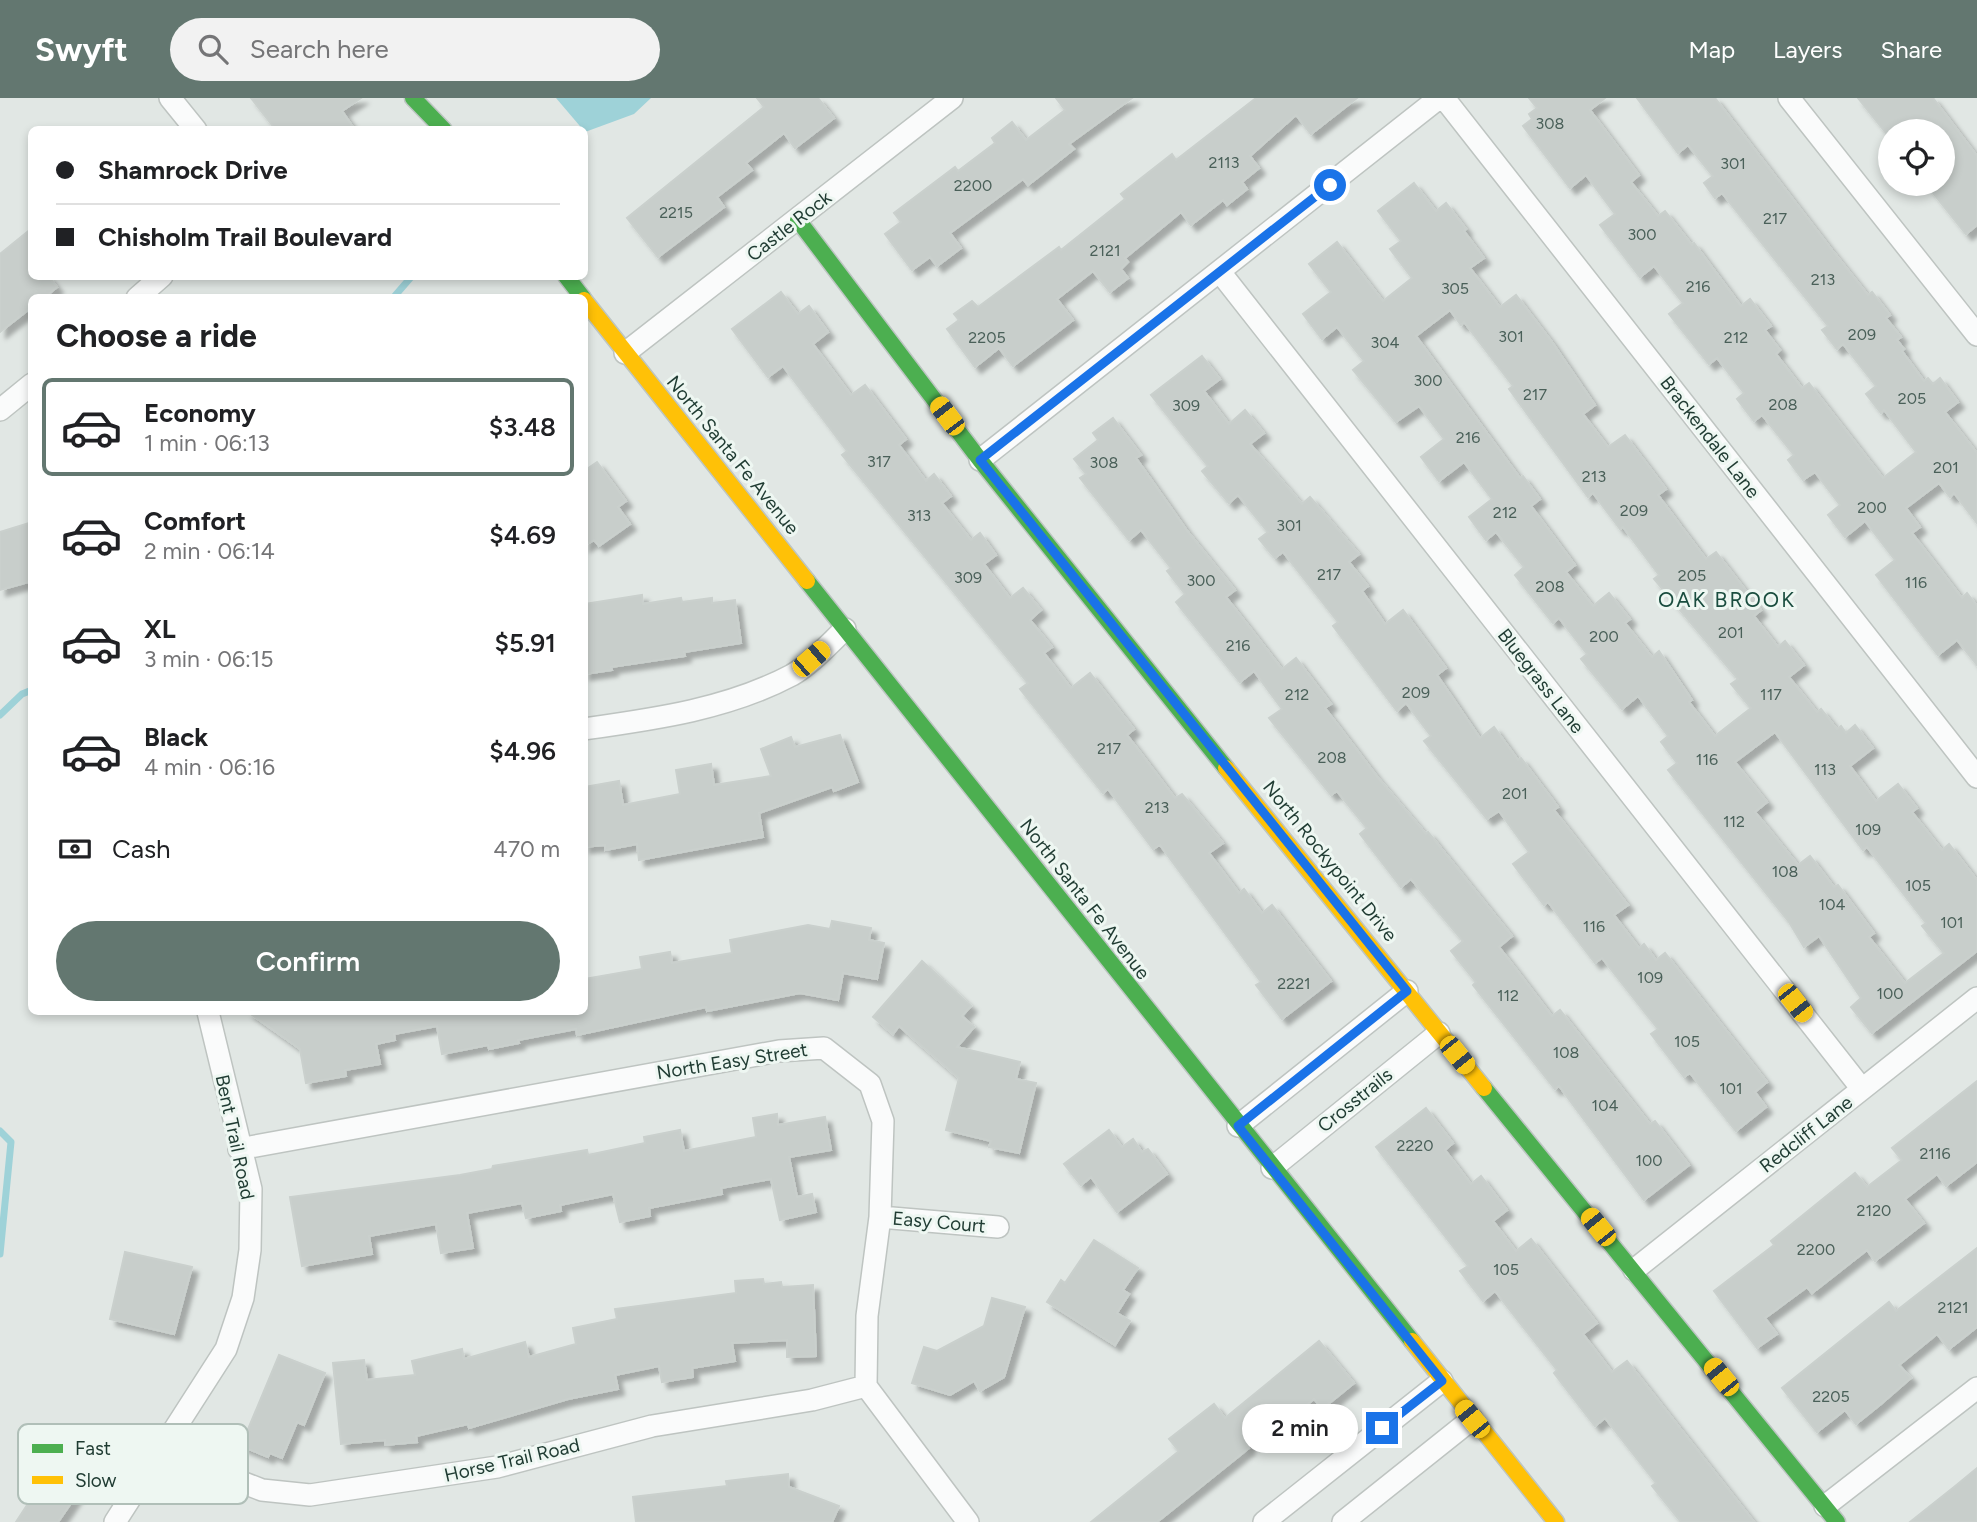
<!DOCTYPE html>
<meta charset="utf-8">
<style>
body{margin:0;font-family:Figtree,sans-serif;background:#f2f2f2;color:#202124;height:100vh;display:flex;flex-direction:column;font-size:26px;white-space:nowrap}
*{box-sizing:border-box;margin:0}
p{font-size:23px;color:#757577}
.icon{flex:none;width:38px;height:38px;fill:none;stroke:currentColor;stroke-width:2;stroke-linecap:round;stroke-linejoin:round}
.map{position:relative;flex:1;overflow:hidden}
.panel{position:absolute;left:28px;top:196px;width:560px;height:721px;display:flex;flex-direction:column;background:#fff;border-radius:10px;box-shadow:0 4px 10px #0003}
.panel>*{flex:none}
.guide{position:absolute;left:28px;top:28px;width:560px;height:154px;border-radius:10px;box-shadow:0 4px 10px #0003;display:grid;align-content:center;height:154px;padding:0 28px;background:#fff}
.tools{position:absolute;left:1878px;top:21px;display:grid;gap:14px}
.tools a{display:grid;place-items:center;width:77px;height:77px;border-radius:50%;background:#fff;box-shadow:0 4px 10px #0003;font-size:35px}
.end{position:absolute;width:32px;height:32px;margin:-16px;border:9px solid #1a73e8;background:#fff;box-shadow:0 0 0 4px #fff}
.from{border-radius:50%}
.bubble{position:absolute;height:49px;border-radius:24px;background:#fff;box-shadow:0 4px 10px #0003;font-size:23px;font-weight:600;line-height:49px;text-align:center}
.car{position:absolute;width:21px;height:42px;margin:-21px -10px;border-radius:9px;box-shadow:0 0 5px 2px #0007;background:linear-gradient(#f5c518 24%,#345 0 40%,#f5c518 0 76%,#345 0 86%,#f5c518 0)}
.guide b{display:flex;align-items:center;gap:24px;height:66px;font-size:26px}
.guide b+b{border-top:2px solid #e0e0e0}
.guide i{width:18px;height:18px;background:#202124}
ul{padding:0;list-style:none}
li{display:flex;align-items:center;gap:21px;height:98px;margin:0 14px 10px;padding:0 14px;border:4px solid transparent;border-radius:10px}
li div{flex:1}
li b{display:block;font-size:26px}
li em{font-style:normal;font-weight:600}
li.active{border-color:#637770}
li>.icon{width:63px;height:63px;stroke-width:1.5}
h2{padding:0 28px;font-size:32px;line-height:84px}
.pay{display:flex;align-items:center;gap:18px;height:77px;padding:0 28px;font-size:26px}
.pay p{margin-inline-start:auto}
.action{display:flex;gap:14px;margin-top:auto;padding:14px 28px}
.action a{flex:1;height:80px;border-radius:42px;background:#637770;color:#fff;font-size:28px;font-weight:600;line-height:80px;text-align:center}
header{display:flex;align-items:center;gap:42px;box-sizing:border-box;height:98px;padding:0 35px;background:#637770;color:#fff}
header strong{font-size:33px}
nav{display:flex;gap:38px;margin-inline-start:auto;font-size:24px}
.search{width:490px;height:63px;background:#f2f2f2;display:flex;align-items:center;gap:18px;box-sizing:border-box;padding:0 24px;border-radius:38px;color:#757577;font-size:26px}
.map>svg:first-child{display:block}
.water{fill:#9ed2d8}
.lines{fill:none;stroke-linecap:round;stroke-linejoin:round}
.stream{stroke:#9ed2d8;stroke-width:7}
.building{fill:#c8cecb;stroke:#cad0cd;stroke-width:2;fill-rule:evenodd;filter:url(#shadow)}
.street-casing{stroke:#bec4c1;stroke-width:24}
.fast-casing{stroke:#bdc5c2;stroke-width:19}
.slow-casing{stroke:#bdc5c2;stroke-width:19}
.street{stroke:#fafbfb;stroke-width:21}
.fast{stroke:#4caf50;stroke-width:16}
.slow{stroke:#ffc107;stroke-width:16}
.route{stroke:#1a73e8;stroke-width:9}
.labels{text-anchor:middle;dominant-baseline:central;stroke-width:6;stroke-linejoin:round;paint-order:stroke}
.number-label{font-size:16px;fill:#4a6059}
.street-label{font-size:19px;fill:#1f3b32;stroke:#eef7f2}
.neighbourhood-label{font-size:21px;letter-spacing:2px;fill:#1a4d3f;stroke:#eef7f2}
.key{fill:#eef7f2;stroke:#b0bfb8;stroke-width:2}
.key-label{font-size:19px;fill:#1f3b32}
</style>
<header>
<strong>Swyft</strong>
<div class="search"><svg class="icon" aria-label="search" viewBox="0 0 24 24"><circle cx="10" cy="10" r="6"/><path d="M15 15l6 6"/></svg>Search here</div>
<nav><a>Map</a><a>Layers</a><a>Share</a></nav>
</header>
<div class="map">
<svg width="1977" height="1424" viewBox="0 0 1977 1424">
<defs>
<filter id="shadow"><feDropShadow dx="6" dy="6" stdDeviation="2" flood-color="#0004"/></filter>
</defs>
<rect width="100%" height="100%" fill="#e1e7e4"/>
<path class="water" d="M556,0H651L634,16L585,34Z"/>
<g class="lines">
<path class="stream" d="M393,200L412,178
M0,617L22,596L32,592
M0,1033L11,1044L0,1156"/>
</g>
<path class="building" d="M251,0H361L342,13L355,32H276Z
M757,0H818L834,20L795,50L784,35L746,65L752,72L717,99L724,109L658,159L627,120L764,9Z
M1056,0H1132L1069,46L1074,51L1028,87L1023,81L950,135L961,150L937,168L930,159L912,172L885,136L901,124L894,115L955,69L958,73L995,45L992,40L1012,24L1026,42L1065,12Z
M1256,0H1357L1311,36L1296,17L1250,58L1259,70L1242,84L1247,91L1227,107L1223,102L1191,127L1181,114L1125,160L1128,164L1121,171L1128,180L1110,194L1093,173L1057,201L1073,222L1013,268L999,250L975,269L947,231L959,222L954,216L972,203L978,209L1059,149L1061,152L1125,101L1121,96L1172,56L1176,62Z
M1529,0H1605L1590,12L1639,77L1631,84L1658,118L1665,113L1692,147L1694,145L1741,208L1750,201L1771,228L1765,232L1780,252L1776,256L1802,290L1809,285L1883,380L1916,354L1884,312L1881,315L1866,296L1876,288L1843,246L1837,251L1822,232L1828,228L1722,95L1715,100L1704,85L1713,78L1688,47L1678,55L1637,0H1715L1832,152L1868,197L1872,194L1890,217L1886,220L1901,239L1897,242L1904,251L1902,253L1924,283L1928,280L1933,286L1940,280L1958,304L1945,314L1977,355V425L1954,395L1950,399L1939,385L1906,410L1920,429L1912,435L1962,500L1967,495L1977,508V567L1957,542L1938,557L1919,533L1876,477L1895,462L1865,423L1845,439L1828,417L1840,407L1815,374L1803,382L1788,362L1794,357L1762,317L1754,323L1737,301L1744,295L1717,260L1709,266L1669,216L1683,205L1654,168L1640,179L1600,127L1615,116L1586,77L1570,90L1523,28L1532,21L1529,16L1537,10Z
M1858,0H1933L1977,58V127L1966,136L1926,86H1942V33H1890V40Z
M1414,85L1436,113L1446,105L1466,131L1464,133L1484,160L1470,170L1500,209L1516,197L1552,244L1595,307L1583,316L1608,349L1625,337L1666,391L1658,397L1681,428L1706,461L1716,454L1761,512L1754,518L1778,549L1785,543L1804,567L1789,579L1817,614L1821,611L1837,631L1841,628L1846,635L1855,627L1873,650L1850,668L1876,703L1898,686L1917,710L1912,714L1942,752L1949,746L1977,782V853L1872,935L1851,909L1861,900L1819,838L1804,849L1789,824L1668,672L1677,665L1661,644L1668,638L1638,598L1622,611L1581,561L1587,556L1559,520L1553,525L1515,477L1524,469L1496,434L1486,442L1469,419L1492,401L1464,364L1439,383L1421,359L1444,341L1419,308L1396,324L1353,272L1364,263L1337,229L1322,241L1303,216L1331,194L1309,166L1337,144L1383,203L1412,180L1390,151L1401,143L1378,113ZM1450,212L1461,227L1464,224L1513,288L1509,291L1588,399L1593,395L1620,431L1623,429L1659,477L1654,481L1738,581L1731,586L1751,610L1715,638L1689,604L1692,602L1659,553L1652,559L1625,525L1630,521L1609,495L1593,508L1566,474L1575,467L1531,408L1540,401L1523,378L1520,380L1416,238ZM1775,634L1863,752L1867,749L1926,825L1922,828L1944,855L1905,885L1869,839L1874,835L1838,787L1834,789L1810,758L1798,767L1755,714L1767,704L1735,664Z
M32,130V178H48L57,189L44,200H32V209L0,234V156Z
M781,194L798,216L809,208L828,234L813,246L851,297L865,287L906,341L899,347L926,383L934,376L951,398L942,405L971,442L980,435L996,457L984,466L1010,500L1023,490L1041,512L1030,522L1052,549L1044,555L1071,590L1090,575L1134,631L1127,637L1175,700L1182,696L1223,745L1209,755L1239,795L1244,791L1262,815L1272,807L1331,883L1282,921L1256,887L1261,884L1160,747L1153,751L1108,691L1103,695L1020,591L1028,585L842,357L847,353L783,268L768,279L732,231Z
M1202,258L1220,281L1204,293L1229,326L1245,312L1264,335L1250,346L1302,406L1310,399L1359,456L1349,464L1368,488L1362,493L1385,526L1403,512L1446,570L1437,577L1480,640L1494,629L1518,662L1521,660L1558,709L1554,712L1628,807L1614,817L1639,850L1644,846L1656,862L1665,855L1767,984L1755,994L1766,1009L1736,1033L1690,975L1684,979L1651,936L1658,931L1602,860L1595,865L1548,804L1544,807L1513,766L1529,754L1499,713L1487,721L1424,643L1431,638L1406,605L1397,613L1333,528L1338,524L1283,454L1275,460L1259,441L1268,434L1238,397L1229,405L1202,373L1208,368L1151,297Z
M1113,320L1141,357L1136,360L1188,434L1235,492L1226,499L1282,571L1296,560L1331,606L1325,610L1379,681L1426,736L1428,734L1512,838L1499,849L1552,918L1560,912L1650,1026L1655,1023L1689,1067L1644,1102L1559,988L1555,991L1473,887L1476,884L1451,853L1463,843L1411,781L1401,789L1360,736L1367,730L1337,693L1331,697L1269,620L1282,611L1254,573L1240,584L1176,504L1185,496L1167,473L1171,470L1141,432L1129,442L1080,380L1086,376L1074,361L1098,342L1093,335Z
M597,364L626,403L618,409L630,426L599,448L594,442L584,448V373Z
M32,424V483L0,492V434Z
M642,497L643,506L681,500L682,504L712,500V505L735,502L741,545L684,554L685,558L611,569L612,572L584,576V506Z
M840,637L858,684L834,693L832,689L759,715L763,739L639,762L637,746L605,752V747L584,749V689L619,683L623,707L680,696L676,672L711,666L714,687L771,678L761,651L791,639L795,649Z
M832,823L871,830L869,842L884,845L877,881L843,875L838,902L800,895L707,913L706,909L577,937L576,931L518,942L519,945L489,951L488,947L442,956L437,928L394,936L395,942L376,946L380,966L345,972L346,978L306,985L300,951L248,914H584V881L642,871L640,859L670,854L672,865L732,855L730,842L808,827L830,831Z
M922,863L971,908L962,918L974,929L957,949L1020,964L1016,981L1036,985L1019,1055L989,1049L991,1043L946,1032L959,980L899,928L893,936L873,919Z
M1977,983V1064L1946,1088L1937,1076L1905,1101L1924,1125L1875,1163L1867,1152L1812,1195L1807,1189L1765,1220L1777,1236L1757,1250L1714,1193L1774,1147L1771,1143L1855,1075L1867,1089L1902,1062L1892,1050Z
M1426,1010L1453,1045L1445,1052L1471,1086L1481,1078L1507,1112L1493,1123L1516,1153L1531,1141L1597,1225L1583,1236L1612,1274L1627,1263L1754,1424H1681L1652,1388L1656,1385L1605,1320L1595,1328L1554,1275L1557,1272L1495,1193L1483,1203L1460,1173L1468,1168L1376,1049Z
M777,1016L778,1027L825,1019L831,1052L789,1059L797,1099L812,1096L816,1114L780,1122L771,1081L721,1090L722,1096L649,1110L650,1118L620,1124L613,1096L560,1107L561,1113L526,1120L522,1105L467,1115L473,1150L441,1155L436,1126L369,1138L372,1156L302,1168L290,1099L460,1077L492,1071L493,1068L587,1052L588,1057L645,1045L644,1039L680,1032L684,1053L756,1039L753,1020Z
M1109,1032L1122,1049L1133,1041L1142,1054L1148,1051L1167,1076L1117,1114L1091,1079L1081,1087L1064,1066Z
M1094,1142L1138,1170L1123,1192L1129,1196L1117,1215L1130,1223L1115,1247L1047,1204L1061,1182L1065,1185Z
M1977,1150V1229L1949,1251L1937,1236L1899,1267L1911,1280L1881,1306L1856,1326L1845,1312L1817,1334L1782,1290L1889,1204L1896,1213Z
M125,1154L192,1169L174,1236L110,1221Z
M763,1181L764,1186L781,1184L782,1189L813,1187L816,1258L787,1259V1242L732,1245L735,1263L692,1270L693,1279L662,1284L659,1268L615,1277L618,1291L568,1301L469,1330L468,1326L416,1338L417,1344L385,1347V1342L341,1346L333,1265L364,1262L367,1282L415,1277L412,1263L462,1251L464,1261L525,1244L529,1259L576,1246L573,1230L617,1221L615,1211L736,1195L735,1183Z
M992,1200L1025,1209L1004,1279L980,1293L974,1283L950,1297L912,1285L924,1249L937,1253L984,1228Z
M1319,1243L1354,1285L1322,1311L1314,1301L1289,1322L1285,1316L1247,1347L1249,1350L1157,1424H1091L1179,1353L1169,1341L1214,1306L1225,1320Z
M279,1257L325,1275L304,1327L297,1324L282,1360L270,1355L268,1359L241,1348Z
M52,1369L82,1389L58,1424H16Z
M1977,1370V1424H1910L1954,1389Z
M788,1376L789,1389L839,1408L832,1424H636L633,1399L727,1388L726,1383Z"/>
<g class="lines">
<g class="street-casing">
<path id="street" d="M170,0L196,32
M1444,0L1977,679
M1789,0L1977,237
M1220,174L1862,991
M137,200L162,178
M625,255L952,0
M0,312L32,286
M980,362L1439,0
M584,631C655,621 728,611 792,577C811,566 829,546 845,531
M1238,1028L1407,893
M239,1051L779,953L824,950L870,986L883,1023L880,1119L867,1218L866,1288L968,1424
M1272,1070L1439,935
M880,1119L998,1129
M1634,1172L1977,900
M165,1343L221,1376L262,1392L310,1397L497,1369L652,1328L812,1302L866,1288
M1825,1408L1977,1290
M115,1424L226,1251L243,1200L250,1152L251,1091L208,914
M1264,1424L1442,1283
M1343,1424L1472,1321"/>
</g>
<g class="fast-casing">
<path id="fast" d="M413,0L444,32
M798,122L980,362L1226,670
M566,178L583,200
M807,483L1412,1243
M1484,990L1837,1424"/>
</g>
<g class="slow-casing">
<path id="slow" d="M584,202L807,483
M1226,670L1484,990
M1412,1243L1556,1424"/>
</g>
<use href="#street" class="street"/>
<use href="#fast" class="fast"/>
<use href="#slow" class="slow"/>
</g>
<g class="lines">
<path class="route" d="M1330,87L980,362L1407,893L1238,1028L1442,1283L1382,1330"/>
</g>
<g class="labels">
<g class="number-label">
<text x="1550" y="25">308</text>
<text x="1224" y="64">2113</text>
<text x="1733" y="65">301</text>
<text x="973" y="87">2200</text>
<text x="676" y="114">2215</text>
<text x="1775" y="120">217</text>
<text x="1642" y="136">300</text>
<text x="1105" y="152">2121</text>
<text x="1823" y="181">213</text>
<text x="1698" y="188">216</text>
<text x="1455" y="190">305</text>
<text x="1862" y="236">209</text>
<text x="1511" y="238">301</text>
<text x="987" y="239">2205</text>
<text x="1736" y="239">212</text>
<text x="1385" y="244">304</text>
<text x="1428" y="282">300</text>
<text x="1535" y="296">217</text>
<text x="1912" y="300">205</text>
<text x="1783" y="306">208</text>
<text x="1186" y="307">309</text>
<text x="1468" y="339">216</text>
<text x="879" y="363">317</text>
<text x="1104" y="364">308</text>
<text x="1946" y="369">201</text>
<text x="1594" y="378">213</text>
<text x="1872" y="409">200</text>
<text x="1634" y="412">209</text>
<text x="1505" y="414">212</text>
<text x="919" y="417">313</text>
<text x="1289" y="427">301</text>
<text x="1329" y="476">217</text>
<text x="1692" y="477">205</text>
<text x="968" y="479">309</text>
<text x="1201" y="482">300</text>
<text x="1916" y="484">116</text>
<text x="1550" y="488">208</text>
<text x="1731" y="534">201</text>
<text x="1604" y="538">200</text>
<text x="1238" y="547">216</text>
<text x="1416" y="594">209</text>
<text x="1297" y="596">212</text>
<text x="1771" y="596">117</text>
<text x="1109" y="650">217</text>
<text x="1332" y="659">208</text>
<text x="1707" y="661">116</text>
<text x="1825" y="671">113</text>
<text x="1515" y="695">201</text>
<text x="1157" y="709">213</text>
<text x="1734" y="723">112</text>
<text x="1868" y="731">109</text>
<text x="1785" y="773">108</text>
<text x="1918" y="787">105</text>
<text x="1832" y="806">104</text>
<text x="1952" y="824">101</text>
<text x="1594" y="828">116</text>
<text x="1650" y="879">109</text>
<text x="1294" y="885">2221</text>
<text x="1890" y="895">100</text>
<text x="1508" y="897">112</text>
<text x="1687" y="943">105</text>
<text x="1566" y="954">108</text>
<text x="1731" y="990">101</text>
<text x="1605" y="1007">104</text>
<text x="1415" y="1047">2220</text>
<text x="1935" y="1055">2116</text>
<text x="1649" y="1062">100</text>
<text x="1874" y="1112">2120</text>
<text x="1816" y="1151">2200</text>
<text x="1506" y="1171">105</text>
<text x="1953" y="1209">2121</text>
<text x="1831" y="1298">2205</text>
</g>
<g class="street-label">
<text transform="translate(789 128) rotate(-38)">Castle Rock</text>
<text transform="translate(1710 339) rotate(52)">Brackendale Lane</text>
<text transform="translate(733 357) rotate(51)">North Santa Fe Avenue</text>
<text transform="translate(1541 583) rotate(52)">Bluegrass Lane</text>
<text transform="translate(1330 763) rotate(51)">North Rockypoint Drive</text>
<text transform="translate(1085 801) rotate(52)">North Santa Fe Avenue</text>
<text transform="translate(732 963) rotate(-9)">North Easy Street</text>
<text transform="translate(1355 1002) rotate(-39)">Crosstrails</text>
<text transform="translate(1806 1036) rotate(-38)">Redcliff Lane</text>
<text transform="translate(235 1039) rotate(78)">Bent Trail Road</text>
<text transform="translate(939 1124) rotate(5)">Easy Court</text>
<text transform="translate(512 1362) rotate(-13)">Horse Trail Road</text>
</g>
<g class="neighbourhood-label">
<text x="1727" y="501">OAK BROOK</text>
</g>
</g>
<rect x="18" y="1326" width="230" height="80" rx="10" class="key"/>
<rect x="32" y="1346" width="31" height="9" fill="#4caf50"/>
<rect x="32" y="1378" width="31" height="8" fill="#ffc107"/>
<g class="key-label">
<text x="75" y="1357">Fast</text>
<text x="75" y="1389">Slow</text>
</g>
</svg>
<div class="tools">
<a><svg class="icon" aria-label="locate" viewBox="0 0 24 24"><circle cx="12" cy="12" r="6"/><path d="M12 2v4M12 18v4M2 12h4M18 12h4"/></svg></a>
</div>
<i class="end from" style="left:1330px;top:87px"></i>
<i class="end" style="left:1382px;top:1330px"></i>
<div class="bubble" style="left:1242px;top:1306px;width:116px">2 min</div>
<i class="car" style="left:947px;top:318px;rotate:323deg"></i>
<i class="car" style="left:811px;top:561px;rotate:49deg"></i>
<i class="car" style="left:1795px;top:905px;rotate:142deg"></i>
<i class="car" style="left:1457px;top:957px;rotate:141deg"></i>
<i class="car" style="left:1598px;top:1129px;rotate:321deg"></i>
<i class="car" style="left:1721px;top:1279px;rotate:321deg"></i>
<i class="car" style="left:1472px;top:1321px;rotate:321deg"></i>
<div class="guide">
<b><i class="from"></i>Shamrock Drive</b>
<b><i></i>Chisholm Trail Boulevard</b>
</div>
<section class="panel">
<h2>Choose a ride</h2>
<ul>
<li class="active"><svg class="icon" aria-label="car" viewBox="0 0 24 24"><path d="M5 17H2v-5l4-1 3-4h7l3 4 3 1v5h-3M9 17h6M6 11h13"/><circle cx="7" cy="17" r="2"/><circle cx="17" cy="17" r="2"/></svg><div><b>Economy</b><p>1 min · 06:13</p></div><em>$3.48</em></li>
<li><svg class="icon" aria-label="car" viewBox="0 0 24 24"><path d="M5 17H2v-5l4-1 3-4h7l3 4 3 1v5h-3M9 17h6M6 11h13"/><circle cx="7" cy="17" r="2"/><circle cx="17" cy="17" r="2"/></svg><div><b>Comfort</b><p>2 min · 06:14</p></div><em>$4.69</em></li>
<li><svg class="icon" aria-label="car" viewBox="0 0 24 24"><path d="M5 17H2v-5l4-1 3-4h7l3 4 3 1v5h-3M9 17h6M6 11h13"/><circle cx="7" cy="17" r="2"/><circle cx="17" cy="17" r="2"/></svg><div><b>XL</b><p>3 min · 06:15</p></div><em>$5.91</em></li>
<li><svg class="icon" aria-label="car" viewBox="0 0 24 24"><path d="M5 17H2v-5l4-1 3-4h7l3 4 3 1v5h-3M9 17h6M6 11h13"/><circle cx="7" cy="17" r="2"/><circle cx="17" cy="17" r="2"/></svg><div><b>Black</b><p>4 min · 06:16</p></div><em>$4.96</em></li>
</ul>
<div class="pay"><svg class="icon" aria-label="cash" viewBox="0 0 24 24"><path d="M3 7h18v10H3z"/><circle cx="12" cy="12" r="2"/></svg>Cash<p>470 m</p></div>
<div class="action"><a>Confirm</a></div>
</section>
</div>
